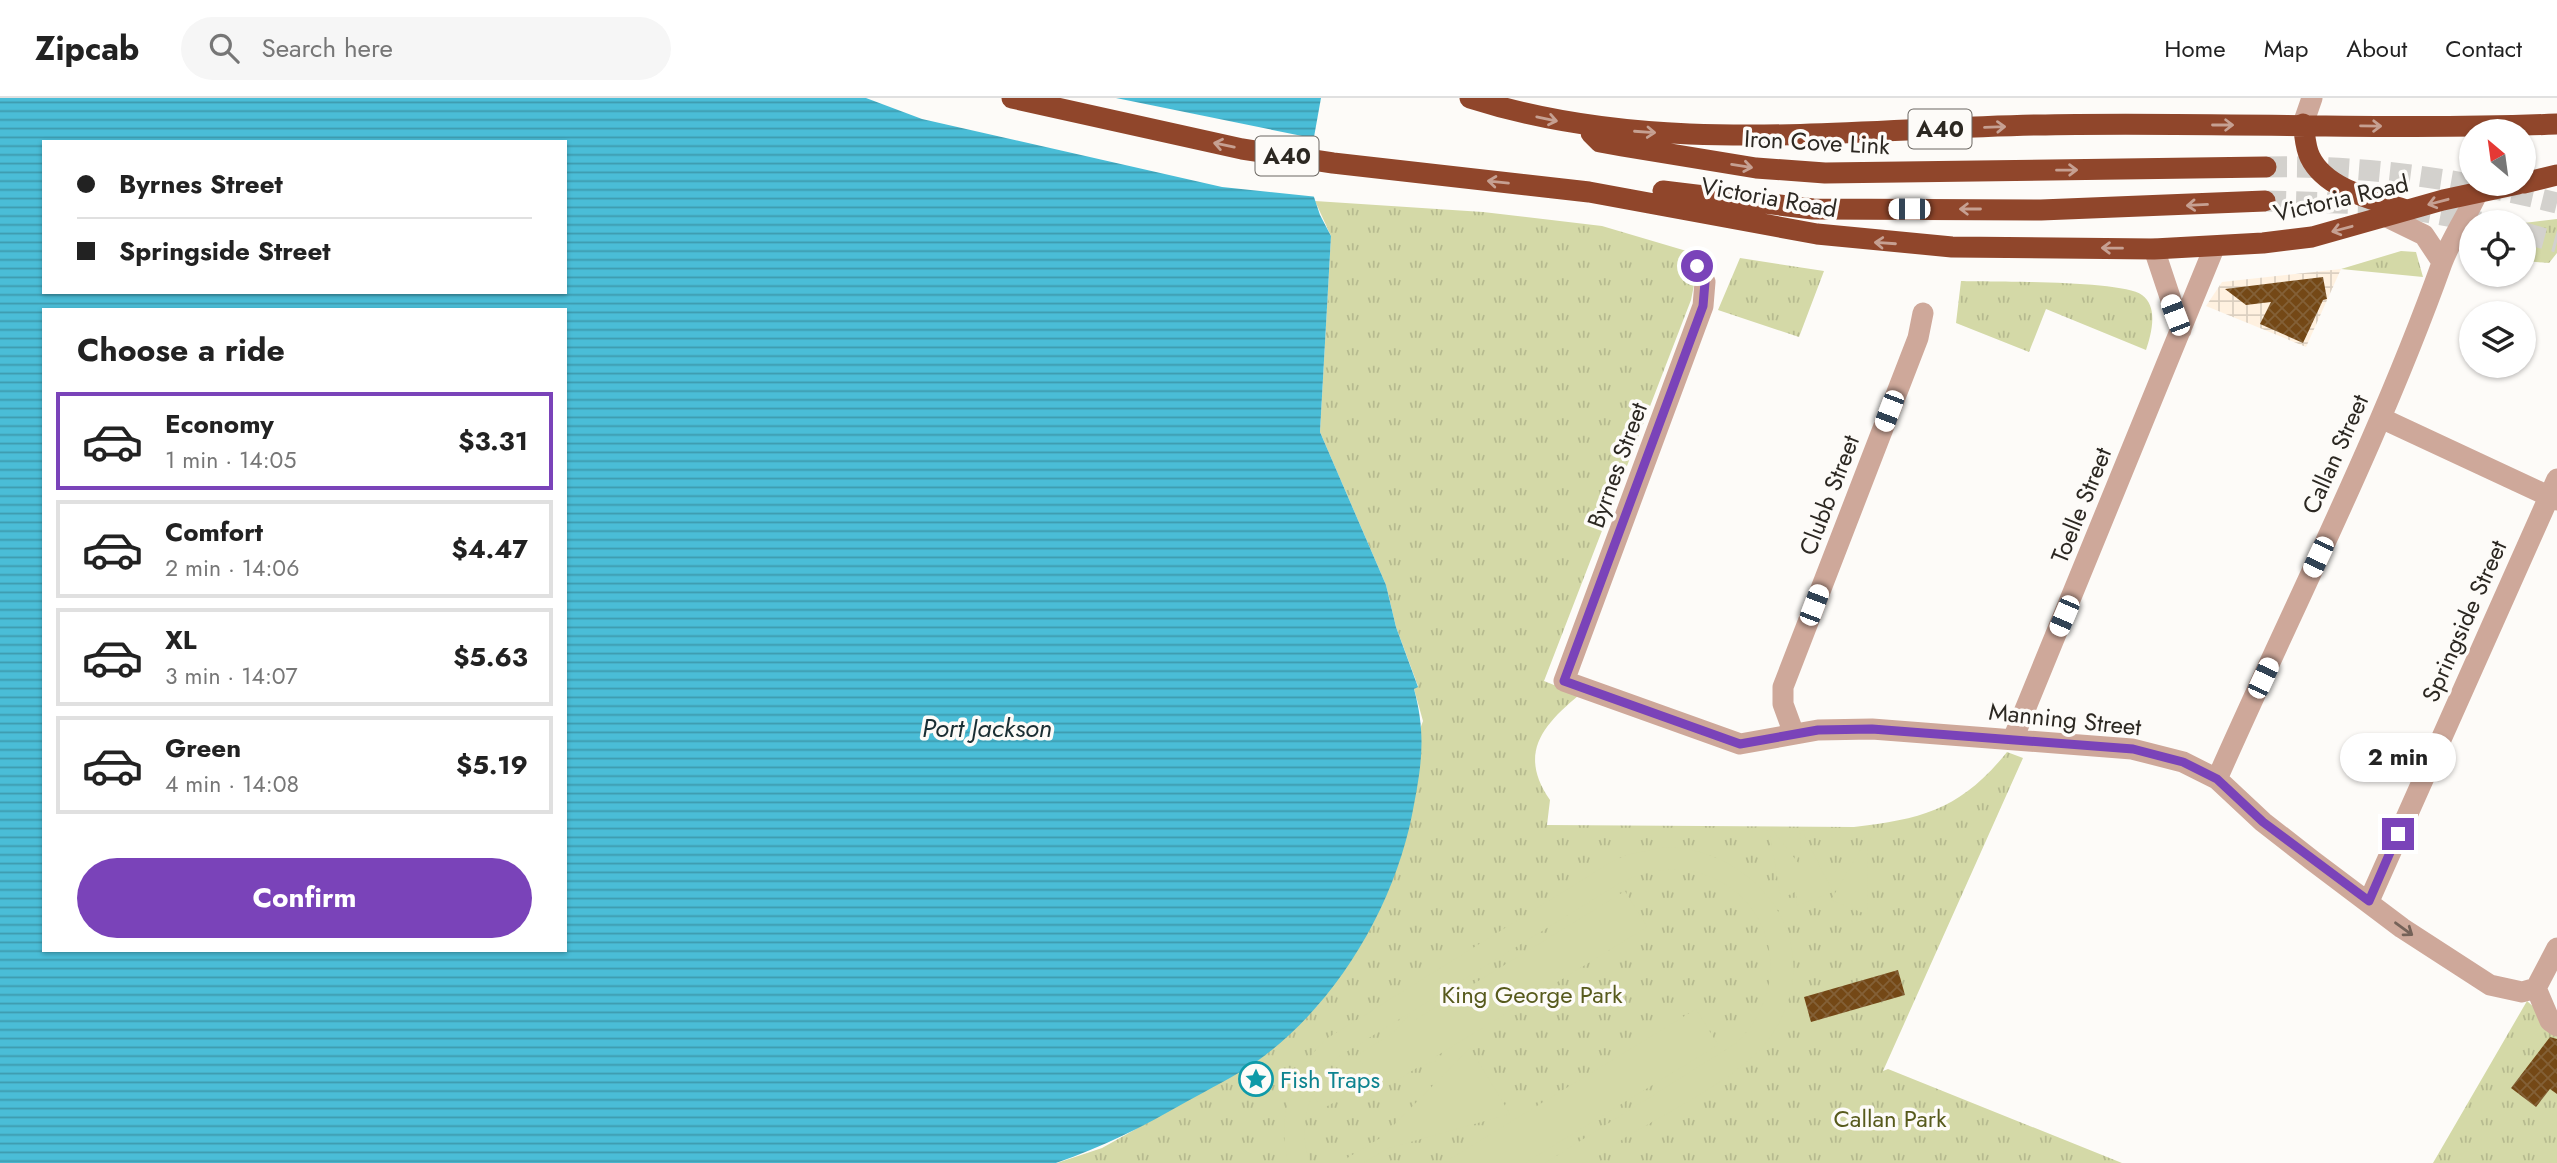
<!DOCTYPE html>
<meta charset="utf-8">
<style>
body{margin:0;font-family:Jost,sans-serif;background:#f6f6f6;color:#222;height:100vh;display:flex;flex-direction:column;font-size:26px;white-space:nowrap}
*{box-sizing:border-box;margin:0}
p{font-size:23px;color:#767676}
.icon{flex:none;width:38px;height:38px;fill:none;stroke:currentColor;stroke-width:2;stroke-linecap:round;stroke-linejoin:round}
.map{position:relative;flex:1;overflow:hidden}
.sheet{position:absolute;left:42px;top:210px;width:525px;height:644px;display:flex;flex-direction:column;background:#fff;border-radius:0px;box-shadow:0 2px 5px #0004}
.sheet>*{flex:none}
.top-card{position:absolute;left:42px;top:42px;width:525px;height:154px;border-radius:0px;box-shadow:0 2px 5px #0004;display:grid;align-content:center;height:154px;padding:0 35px;background:#fff}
.needle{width:46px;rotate:331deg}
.controls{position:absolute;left:2459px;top:21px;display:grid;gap:14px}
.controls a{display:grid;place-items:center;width:77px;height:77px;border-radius:50%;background:#fff;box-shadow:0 2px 5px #0004;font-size:35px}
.end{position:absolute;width:32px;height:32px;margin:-16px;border:9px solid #7a43b9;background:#fff;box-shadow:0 0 0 4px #fff}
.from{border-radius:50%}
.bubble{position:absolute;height:49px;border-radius:24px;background:#fff;box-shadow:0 2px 5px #0004;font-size:23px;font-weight:700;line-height:49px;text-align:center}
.car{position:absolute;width:21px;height:42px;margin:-21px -10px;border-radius:9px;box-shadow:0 0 5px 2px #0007;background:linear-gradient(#fff 24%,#345 0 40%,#fff 0 76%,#345 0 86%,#fff 0)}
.top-card b{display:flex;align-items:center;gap:24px;height:66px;font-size:26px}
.top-card b+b{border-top:2px solid #e0e0e0}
.top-card i{width:18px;height:18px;background:#222}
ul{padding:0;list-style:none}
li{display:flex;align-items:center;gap:21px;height:98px;margin:0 14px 10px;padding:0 21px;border:4px solid #e0e0e0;border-radius:0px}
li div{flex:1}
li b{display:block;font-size:26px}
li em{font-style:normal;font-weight:700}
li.selected{border-color:#7a43b9}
li>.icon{width:63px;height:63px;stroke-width:1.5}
h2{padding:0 35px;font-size:32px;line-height:84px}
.primary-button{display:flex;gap:14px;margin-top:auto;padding:14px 35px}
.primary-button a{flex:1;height:80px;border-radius:42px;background:#7a43b9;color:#fff;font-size:28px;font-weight:700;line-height:80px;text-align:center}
header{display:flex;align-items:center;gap:42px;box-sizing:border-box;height:98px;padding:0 35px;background:#fff;border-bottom:2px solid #e0e0e0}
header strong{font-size:33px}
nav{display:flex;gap:38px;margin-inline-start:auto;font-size:24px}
.search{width:490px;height:63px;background:#f6f6f6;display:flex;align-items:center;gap:18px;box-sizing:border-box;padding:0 24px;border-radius:38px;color:#767676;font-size:26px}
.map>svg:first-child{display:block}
.industrial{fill:url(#industrial-grid)}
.park{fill:url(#park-tufts)}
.garden{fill:#d4d9a7}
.water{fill:url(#water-rules);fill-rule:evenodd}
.pier{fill:#fdfbf8}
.building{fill:url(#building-cross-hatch)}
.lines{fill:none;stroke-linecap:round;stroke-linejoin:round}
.highway-tunnel{stroke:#d3d1cd;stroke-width:21;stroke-dasharray:21 10;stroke-linecap:butt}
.minor{stroke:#cea89a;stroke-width:21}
.highway{stroke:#90462b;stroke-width:21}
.oneway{stroke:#c6a092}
.oneway2{stroke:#756258}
.route{stroke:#7a43b9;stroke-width:9}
.labels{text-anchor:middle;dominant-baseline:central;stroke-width:7;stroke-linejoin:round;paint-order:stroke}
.shield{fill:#fdfbf8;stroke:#6b6762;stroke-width:2}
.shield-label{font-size:23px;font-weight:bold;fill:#2c2822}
.street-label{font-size:24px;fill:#2c2822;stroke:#fdfbf8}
.park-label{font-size:24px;fill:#575a1c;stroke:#fdfbf8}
.culture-label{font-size:24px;fill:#0d838f;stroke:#fdfbf8;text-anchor:start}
.water-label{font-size:26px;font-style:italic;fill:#1a2e33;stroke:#fdfbf8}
</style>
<header>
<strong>Zipcab</strong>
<div class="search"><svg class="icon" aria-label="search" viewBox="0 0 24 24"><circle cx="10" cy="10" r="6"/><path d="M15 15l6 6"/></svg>Search here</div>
<nav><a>Home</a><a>Map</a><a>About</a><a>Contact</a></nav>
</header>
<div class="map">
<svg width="2557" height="1065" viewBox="0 0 2557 1065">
<defs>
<pattern id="industrial-grid" width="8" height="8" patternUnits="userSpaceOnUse" patternTransform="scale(1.75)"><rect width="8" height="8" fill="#fff1e0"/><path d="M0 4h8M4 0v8" fill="none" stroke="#dbcfc0"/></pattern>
<pattern id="park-tufts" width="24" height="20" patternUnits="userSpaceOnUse" patternTransform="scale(1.75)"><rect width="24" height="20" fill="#d4d9a7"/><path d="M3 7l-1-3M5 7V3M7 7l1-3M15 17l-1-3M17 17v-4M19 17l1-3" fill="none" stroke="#b6ba8f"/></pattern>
<pattern id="water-rules" width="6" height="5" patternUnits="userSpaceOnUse" patternTransform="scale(1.75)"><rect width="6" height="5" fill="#4abdd7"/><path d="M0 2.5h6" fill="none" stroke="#3e9aae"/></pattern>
<pattern id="building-cross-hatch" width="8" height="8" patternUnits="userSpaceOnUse" patternTransform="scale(1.75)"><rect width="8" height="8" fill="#744816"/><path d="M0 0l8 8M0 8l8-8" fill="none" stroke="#836037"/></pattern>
</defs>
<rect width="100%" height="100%" fill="#fdfbf8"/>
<path class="industrial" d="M2341,171L2306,249L2206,208L2222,184Z"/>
<path class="park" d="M1315,103L1483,114L1602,128L1700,157L1691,202L1544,583L1579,597C1542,628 1518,656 1550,702L1547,727L1854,729C1924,721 1962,710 2007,654L2023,660L1883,973L1888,971L2122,1065H1057L1102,1050L1256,964L1318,907L1423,623L1414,591L1418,588L1396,529L1386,487L1320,334L1331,138Z
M2557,121V155L2549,165L2524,163V125Z
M2401,153L2416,154L2423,179L2341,171Z
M1740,160L1824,173L1799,239L1718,212Z
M1961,183C1992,184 2122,182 2142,197C2159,209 2151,237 2146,252L2046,211L2029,254L1956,225Z
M2527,903L2557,930V1065H2433Z"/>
<path class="garden" d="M1771,730L1799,766L1801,738L1799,733L1805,732L1804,737L1833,794L1796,808L1797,793L1781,801L1770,737L1766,733Z
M1869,735L1872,739L1867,745L1868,817L1831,802L1865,744L1864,736Z
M1665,749C1760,751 1829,847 1774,933C1768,943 1759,953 1750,961C1715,992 1664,1016 1623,1041C1612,1048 1595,1063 1582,1065C1570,1065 1556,1065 1545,1065L1738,944C1822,854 1730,731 1620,785L1338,959C1311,987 1296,1026 1310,1065H1288C1277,1016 1291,976 1326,941L1608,766L1626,757Z
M1625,793L1647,829L1435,959L1436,963L1420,968L1379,993L1373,983L1322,1011L1315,1000L1357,975L1363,967L1357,957L1393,935L1409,917L1413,923Z
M1696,911L1718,947L1525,1065H1443Z
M1470,950L1510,1016L1389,1050L1363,1065H1339L1382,1039Z"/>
<path class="water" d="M0,0H1321L1307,78L1320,117L1331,138L1320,334L1386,487L1396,529L1418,589L1414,591C1427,639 1421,670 1412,717C1393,811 1335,908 1256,964C1234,979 1209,991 1186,1004C1144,1028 1103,1049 1056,1065H0ZM44,44H565V194H44ZM44,212H565V852H44Z"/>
<path class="pier" d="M866,0H1116L1317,41L1311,78L1318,99L1222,89L922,21Z"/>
<path class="building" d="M2323,179L2327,201L2323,202L2303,245L2260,226L2271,204L2246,207L2225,191Z
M1898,872L1905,897L1811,924L1804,899Z
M2550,939L2557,941V996L2550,991L2536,1009L2511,990Z"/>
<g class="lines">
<path class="highway-tunnel" d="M2266,69C2365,67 2461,81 2557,105
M2265,103L2374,106
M2410,111L2480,124
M2524,135L2557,144"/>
<path class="minor" d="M2303,26L2312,0
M2387,119L2424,137L2442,164
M2154,151L2181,232
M1697,168L1705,184L1703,208L1564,583L1740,646L1818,632L1872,631L2132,651L2183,664L2217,681L2263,724L2313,763L2402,830L2490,887L2522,894L2536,890
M2381,320L2557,402
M1794,636L1783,606V589L1918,240L1923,215
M2013,641L2214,150
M2217,681C2293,509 2379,341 2442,165C2451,141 2467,118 2478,94
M2369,803L2557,381
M2536,890L2557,850
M2536,890L2550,923L2557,928"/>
<path class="highway" d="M1012,0L1242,51L1333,65L1589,94L1817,136L1952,149L2154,151L2263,145L2312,139L2443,102L2518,86
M1470,0C1654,59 1846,31 2036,27C2210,23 2384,33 2557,26
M2303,26C2305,36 2305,49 2310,59C2326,92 2373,101 2406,112
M1591,35L1600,44L1622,48L1756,70L1825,75L2266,69
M2524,85L2557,77
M1663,93L1813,111L2041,112L2265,103"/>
</g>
<defs><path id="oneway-shaft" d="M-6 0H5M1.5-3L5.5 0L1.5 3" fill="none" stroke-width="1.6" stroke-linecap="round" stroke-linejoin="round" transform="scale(1.75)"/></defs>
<g class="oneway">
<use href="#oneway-shaft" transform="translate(1547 21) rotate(12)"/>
<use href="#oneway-shaft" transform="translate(2223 27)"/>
<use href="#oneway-shaft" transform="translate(2371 28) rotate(1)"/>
<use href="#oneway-shaft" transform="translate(1995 29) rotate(-2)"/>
<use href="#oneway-shaft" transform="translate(1645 34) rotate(4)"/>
<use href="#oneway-shaft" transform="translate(1224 47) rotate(-168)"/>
<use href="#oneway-shaft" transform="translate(1742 68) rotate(9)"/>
<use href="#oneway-shaft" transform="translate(2067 72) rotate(-1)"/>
<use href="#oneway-shaft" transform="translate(1498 84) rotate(-174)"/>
<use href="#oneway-shaft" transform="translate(2438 104) rotate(165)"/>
<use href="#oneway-shaft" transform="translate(2197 107) rotate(177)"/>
<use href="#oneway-shaft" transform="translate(1970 111) rotate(-180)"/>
<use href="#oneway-shaft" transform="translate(2342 131) rotate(165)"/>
<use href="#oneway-shaft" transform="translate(1885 145) rotate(-176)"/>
<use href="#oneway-shaft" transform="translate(2112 150) rotate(-179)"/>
</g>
<use class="oneway2" href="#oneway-shaft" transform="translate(2404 831) rotate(36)"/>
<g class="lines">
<path class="route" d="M1697,168L1705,184L1703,208L1564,583L1740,646L1818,632L1872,631L2133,651L2183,664L2217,681L2263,724L2369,803L2398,736"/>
</g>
<defs>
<g id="sight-ring" transform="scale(1.75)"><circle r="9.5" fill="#fdfbf8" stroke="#0f9aa8" stroke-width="1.5"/><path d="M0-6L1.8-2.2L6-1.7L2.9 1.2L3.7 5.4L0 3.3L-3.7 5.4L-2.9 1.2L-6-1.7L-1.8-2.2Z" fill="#0f9aa8"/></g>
</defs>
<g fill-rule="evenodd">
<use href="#sight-ring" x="1256" y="981"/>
</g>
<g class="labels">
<g class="shield">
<rect x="1908.5" y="11.5" width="63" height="39" rx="5"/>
<rect x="1255.5" y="38.5" width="63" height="39" rx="5"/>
</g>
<g class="shield-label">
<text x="1940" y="31">A40</text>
<text x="1287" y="58">A40</text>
</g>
<g class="street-label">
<text transform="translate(1817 44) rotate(3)">Iron Cove Link</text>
<text transform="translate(1769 99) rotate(10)">Victoria Road</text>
<text transform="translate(2341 100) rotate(-13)">Victoria Road</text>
<text transform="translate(2335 356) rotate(-66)">Callan Street</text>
<text transform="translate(1617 367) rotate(-70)">Byrnes Street</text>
<text transform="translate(1829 397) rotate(-69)">Clubb Street</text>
<text transform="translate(2081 407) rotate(-68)">Toelle Street</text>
<text transform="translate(2464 523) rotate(-66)">Springside Street</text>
<text transform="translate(2065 621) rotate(6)">Manning Street</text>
</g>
<g class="park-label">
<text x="1532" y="896">King George Park</text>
<text x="1890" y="1020">Callan Park</text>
</g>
<g class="culture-label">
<text x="1280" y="981">Fish Traps</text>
</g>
<g class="water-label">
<text x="987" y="630">Port Jackson</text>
</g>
</g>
</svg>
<div class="controls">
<a><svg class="needle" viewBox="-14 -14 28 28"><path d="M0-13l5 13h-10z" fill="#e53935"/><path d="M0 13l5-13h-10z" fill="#767676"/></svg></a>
<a><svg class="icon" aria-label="locate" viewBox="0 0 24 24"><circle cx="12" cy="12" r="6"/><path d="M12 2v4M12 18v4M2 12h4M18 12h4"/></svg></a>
<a><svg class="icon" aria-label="layers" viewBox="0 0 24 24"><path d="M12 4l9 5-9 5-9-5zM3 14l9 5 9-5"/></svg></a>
</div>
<i class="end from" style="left:1697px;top:168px"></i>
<i class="end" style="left:2398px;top:736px"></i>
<div class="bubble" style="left:2340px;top:635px;width:116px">2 min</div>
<i class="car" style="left:1909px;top:111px;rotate:270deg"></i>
<i class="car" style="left:2175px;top:217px;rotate:339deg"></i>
<i class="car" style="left:1889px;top:313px;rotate:201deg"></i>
<i class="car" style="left:2318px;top:459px;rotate:205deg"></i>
<i class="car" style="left:1814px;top:507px;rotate:21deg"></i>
<i class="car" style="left:2064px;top:518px;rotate:203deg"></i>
<i class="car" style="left:2263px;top:580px;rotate:25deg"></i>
<div class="top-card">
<b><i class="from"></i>Byrnes Street</b>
<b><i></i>Springside Street</b>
</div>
<section class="sheet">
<h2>Choose a ride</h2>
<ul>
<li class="selected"><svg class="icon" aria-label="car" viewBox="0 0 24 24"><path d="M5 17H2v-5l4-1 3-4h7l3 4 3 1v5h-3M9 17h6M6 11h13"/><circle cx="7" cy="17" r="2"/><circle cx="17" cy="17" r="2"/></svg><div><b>Economy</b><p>1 min · 14:05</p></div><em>$3.31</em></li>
<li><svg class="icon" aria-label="car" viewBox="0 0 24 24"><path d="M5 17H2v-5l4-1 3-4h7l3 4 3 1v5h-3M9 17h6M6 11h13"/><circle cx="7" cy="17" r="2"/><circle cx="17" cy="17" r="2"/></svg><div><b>Comfort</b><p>2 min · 14:06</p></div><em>$4.47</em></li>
<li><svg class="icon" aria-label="car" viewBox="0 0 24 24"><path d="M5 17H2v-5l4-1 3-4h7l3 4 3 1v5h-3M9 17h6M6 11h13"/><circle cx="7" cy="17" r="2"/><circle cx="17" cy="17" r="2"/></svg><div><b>XL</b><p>3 min · 14:07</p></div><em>$5.63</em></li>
<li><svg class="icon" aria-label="car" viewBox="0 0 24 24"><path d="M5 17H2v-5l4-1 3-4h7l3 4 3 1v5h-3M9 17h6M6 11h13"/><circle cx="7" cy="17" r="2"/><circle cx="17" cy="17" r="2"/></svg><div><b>Green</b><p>4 min · 14:08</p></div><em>$5.19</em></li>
</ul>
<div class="primary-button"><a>Confirm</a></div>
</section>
</div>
